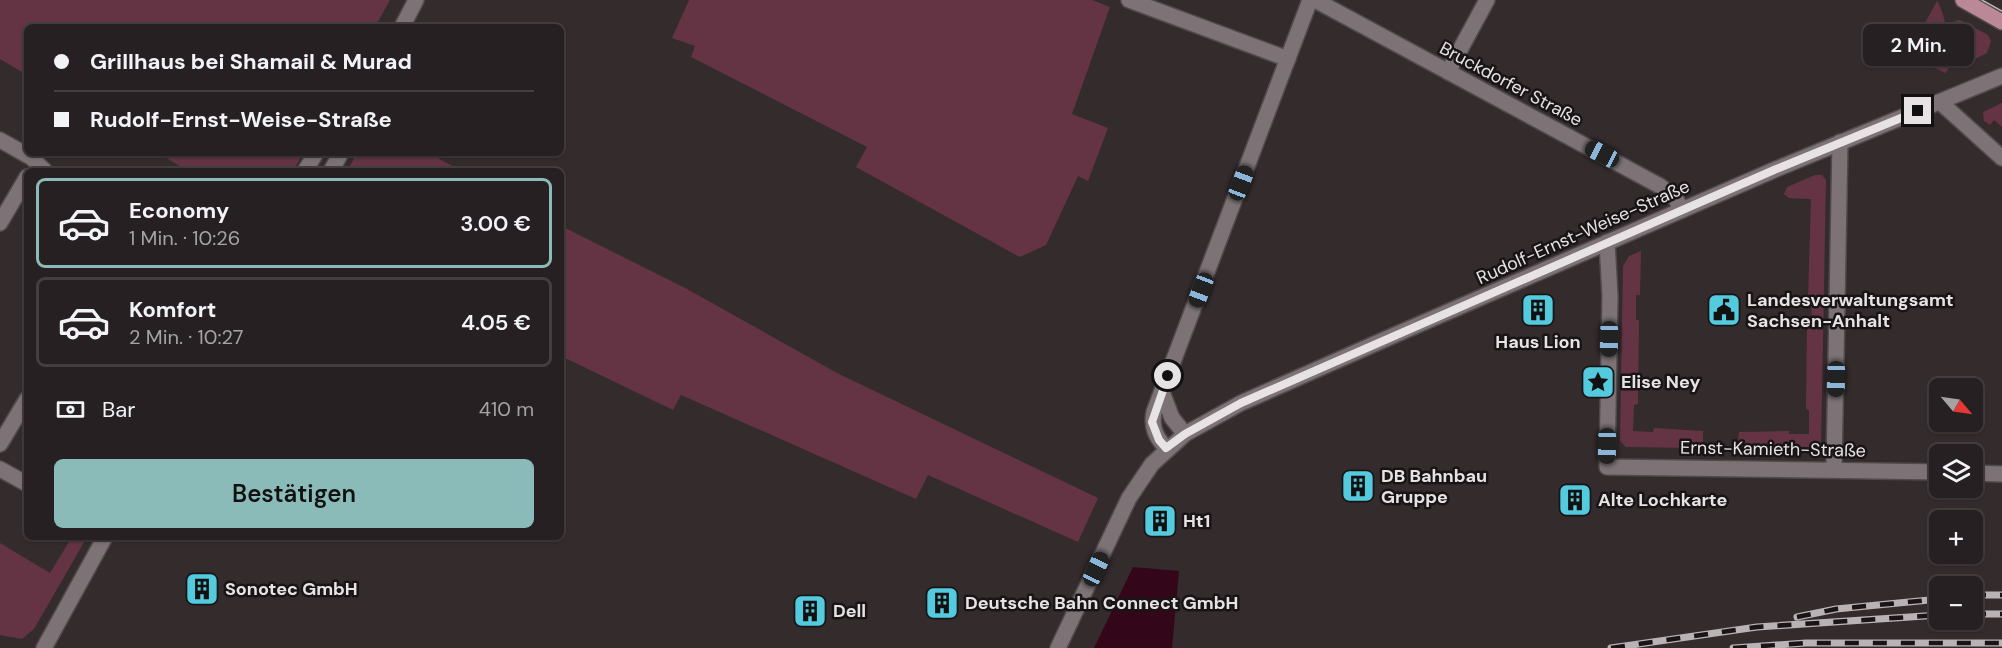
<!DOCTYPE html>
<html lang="de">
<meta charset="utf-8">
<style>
body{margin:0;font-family:"DM Sans",sans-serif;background:#2f282a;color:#f1f3f6;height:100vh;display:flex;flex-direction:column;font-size:22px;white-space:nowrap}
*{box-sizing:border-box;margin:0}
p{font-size:20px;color:#a4a3a5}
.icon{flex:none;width:33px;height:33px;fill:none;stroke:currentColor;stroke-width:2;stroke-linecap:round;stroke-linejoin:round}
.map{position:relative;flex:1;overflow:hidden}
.panel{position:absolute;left:24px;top:168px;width:540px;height:372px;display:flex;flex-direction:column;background:#272022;border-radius:9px;box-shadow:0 2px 4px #0004,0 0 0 2px #433e40}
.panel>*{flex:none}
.top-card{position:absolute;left:24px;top:24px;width:540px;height:132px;border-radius:9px;box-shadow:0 2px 4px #0004,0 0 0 2px #433e40;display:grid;align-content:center;height:132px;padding:0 30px;background:#272022}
.needle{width:39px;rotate:119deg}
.tools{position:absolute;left:1929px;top:378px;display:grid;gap:12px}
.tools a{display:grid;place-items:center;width:54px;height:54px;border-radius:9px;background:#272022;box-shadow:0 2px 4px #0004,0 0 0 2px #433e40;font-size:30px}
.end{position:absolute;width:27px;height:27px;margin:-14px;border:8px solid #e7e2e3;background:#111;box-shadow:0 0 0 3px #111}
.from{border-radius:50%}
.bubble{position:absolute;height:42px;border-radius:9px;background:#272022;box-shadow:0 2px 4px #0004,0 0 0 2px #433e40;font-size:20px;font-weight:600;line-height:42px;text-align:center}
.car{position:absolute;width:18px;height:36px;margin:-18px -9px;border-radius:8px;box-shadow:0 0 4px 2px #0007;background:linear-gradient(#222 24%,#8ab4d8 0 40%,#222 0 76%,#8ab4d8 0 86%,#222 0)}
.top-card b{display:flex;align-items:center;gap:21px;height:57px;font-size:22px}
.top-card b+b{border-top:2px solid #433e40}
.top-card i{width:15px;height:15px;background:#f1f3f6}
ul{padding:10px 0 0;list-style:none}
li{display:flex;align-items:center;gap:18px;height:90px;margin:0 12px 9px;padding:0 18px;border:3px solid #433e40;border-radius:9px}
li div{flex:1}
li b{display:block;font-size:22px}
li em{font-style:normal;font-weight:600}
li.on{border-color:#8bbbb9}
li>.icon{width:54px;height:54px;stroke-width:1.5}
.pay{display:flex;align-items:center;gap:15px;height:66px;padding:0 30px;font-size:22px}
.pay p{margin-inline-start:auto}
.primary-button{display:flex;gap:12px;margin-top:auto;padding:12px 30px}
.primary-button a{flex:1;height:69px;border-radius:9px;background:#8bbbb9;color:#111;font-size:24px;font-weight:600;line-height:69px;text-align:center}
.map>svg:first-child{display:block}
.green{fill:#653444}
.water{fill:#330619}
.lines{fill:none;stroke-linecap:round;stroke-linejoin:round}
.street-casing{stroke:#504a4b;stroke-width:18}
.secondary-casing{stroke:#504a4b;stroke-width:18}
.primary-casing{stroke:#504a4b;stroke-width:18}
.street{stroke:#7d7376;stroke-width:15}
.secondary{stroke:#7d7376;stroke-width:15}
.primary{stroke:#bb8898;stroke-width:15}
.tram{stroke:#b9b3b5;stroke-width:1.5}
.rail-casing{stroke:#b9b3b5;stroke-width:7}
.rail{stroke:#191516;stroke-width:4.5;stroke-dasharray:14;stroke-linecap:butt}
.route{stroke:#e7e2e3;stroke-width:8}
.labels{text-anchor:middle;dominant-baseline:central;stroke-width:5;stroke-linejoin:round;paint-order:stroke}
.street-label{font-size:18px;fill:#e7e2e3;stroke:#191516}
.poi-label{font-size:18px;font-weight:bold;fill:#e7e2e3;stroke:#191516;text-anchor:start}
</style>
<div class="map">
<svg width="2002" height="648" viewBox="0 0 2002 648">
<rect width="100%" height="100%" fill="#342b2d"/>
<path class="green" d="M0,0H390L375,27H27V75L0,59Z
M689,0H1092L1110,7L1072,114L1108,128L1088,181L1078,176L1046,245L1020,257L856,167L867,147L691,57L695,46L672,38Z
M1937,1C1945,12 1957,65 1945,73L1908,54Z
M1960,20L1988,35L1991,41L1987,53L1964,64C1953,58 1949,31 1955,21Z
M2002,103V127L1994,120L1990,125L1984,121L1983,112Z
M158,153H303L293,171H188Z
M357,153H429L461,171H347Z
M1815,175H1822L1826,180L1821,445L1815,451L1745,449L1738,442L1739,432L1789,431V434H1809V410L1806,409L1807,324H1811L1812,299H1808L1811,199L1789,198L1784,194L1787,187Z
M561,226L687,289L837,373L1098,498L1078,542L928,475L916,499L681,395L673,410L561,356Z
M1641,251L1640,295H1636V320H1639L1638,404L1634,405L1633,431L1653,432L1654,428L1703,431V443L1698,448L1626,447L1620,441L1623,266L1629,256Z
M72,537H87L34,629L22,639L0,635V543L50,573Z"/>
<path class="water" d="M1133,567L1179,571L1172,648H1094Z"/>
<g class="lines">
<g class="street-casing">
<path id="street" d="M1129,0L1288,59
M1315,0L1660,186L1674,196L1682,210
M1448,72L1487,0
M1940,102L2002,158
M0,140L32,158L45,171
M0,223L27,177
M1607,242L1610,296L1607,467L1940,472
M0,444L27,399
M1834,468L1840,142
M0,469L27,484
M1972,473L2002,474"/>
</g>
<g class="secondary-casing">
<path id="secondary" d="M402,27L416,0
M305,171L316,153
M331,171L341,153
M1162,392L1172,418L1185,434
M1166,448C1156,437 1151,428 1154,412L1310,0
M44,648L105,537
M1058,648L1129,498L1152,464L1185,434L1241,403L1397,334L1774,170L2002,76"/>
</g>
<g class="primary-casing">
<path id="primary" d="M1963,0L2002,22"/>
</g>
<use href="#street" class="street"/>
<use href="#secondary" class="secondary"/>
<use href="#primary" class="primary"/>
<path class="tram" d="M1982,0L2002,11"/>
<g class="rail-casing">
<path id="rail" d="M1972,595H2002
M1972,614H2002
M1797,617L1836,609L1940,599
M1611,648L1757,627L1940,615
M1733,648L1806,643H2002"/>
</g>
<use href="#rail" class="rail"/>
</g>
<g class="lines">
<path class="route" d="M1168,376L1152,422L1159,440L1166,448L1185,434L1241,403L1774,170L1918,111"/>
</g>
<defs>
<g id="building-square" transform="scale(1.725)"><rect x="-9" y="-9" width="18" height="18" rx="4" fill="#54cade" stroke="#191516"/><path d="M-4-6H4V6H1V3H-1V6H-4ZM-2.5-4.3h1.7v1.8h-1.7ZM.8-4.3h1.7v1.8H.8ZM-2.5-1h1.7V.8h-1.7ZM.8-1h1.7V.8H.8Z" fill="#111"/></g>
<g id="civic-square" transform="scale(1.725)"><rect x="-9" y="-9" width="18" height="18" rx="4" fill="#54cade" stroke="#191516"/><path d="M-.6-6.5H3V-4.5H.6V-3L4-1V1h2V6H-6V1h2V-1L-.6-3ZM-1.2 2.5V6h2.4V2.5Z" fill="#111"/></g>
<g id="sight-square" transform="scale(1.725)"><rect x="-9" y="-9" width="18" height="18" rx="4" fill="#54cade" stroke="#191516"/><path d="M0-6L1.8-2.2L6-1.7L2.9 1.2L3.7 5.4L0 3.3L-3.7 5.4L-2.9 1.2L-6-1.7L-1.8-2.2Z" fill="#111"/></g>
</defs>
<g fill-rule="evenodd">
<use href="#building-square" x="1538" y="310"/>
<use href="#civic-square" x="1724" y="310"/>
<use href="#sight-square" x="1598" y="382"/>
<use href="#building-square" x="1358" y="486"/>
<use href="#building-square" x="1575" y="500"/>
<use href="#building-square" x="1160" y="521"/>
<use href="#building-square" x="202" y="589"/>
<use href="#building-square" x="942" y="603"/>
<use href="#building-square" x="810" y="611"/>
</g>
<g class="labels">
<g class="street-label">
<text transform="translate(1511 84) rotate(28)">Bruckdorfer Straße</text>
<text transform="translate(1583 232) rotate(-24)">Rudolf-Ernst-Weise-Straße</text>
<text transform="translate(1773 449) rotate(1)">Ernst-Kamieth-Straße</text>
</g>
<g class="poi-label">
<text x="1747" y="300">Landesverwaltungsamt<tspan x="1747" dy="21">Sachsen-Anhalt</tspan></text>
<text x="1538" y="342" text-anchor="middle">Haus Lion</text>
<text x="1621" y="382">Elise Ney</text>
<text x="1381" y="476">DB Bahnbau<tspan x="1381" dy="21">Gruppe</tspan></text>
<text x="1598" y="500">Alte Lochkarte</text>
<text x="1183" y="521">Ht1</text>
<text x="225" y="589">Sonotec GmbH</text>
<text x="965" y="603">Deutsche Bahn Connect GmbH</text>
<text x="833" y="611">Dell</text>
</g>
</g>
</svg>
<div class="tools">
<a><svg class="needle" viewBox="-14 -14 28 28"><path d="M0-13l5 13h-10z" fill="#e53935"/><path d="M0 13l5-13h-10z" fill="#a4a3a5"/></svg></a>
<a><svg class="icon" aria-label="layers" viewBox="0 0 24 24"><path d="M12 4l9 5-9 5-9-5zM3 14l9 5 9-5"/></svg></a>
<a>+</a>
<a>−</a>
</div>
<i class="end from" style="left:1168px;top:376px"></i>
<i class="end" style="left:1918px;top:111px"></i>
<div class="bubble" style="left:1863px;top:24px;width:111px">2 Min.</div>
<i class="car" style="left:1602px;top:154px;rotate:298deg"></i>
<i class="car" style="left:1241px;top:183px;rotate:21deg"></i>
<i class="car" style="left:1201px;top:290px;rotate:201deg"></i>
<i class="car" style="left:1609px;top:339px;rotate:181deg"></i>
<i class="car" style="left:1836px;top:379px;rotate:181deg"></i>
<i class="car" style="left:1607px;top:446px;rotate:181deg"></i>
<i class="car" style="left:1096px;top:569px;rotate:25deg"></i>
<div class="top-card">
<b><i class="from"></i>Grillhaus bei Shamail &amp; Murad</b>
<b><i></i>Rudolf-Ernst-Weise-Straße</b>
</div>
<section class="panel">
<ul>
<li class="on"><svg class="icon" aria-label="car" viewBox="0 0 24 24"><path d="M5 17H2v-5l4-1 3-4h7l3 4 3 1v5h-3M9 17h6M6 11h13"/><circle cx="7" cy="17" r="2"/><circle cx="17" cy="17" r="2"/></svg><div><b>Economy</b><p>1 Min. · 10:26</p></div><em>3.00 €</em></li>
<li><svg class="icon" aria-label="car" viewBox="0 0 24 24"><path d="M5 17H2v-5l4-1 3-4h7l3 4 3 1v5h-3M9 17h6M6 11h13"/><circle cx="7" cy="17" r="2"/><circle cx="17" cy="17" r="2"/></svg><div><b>Komfort</b><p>2 Min. · 10:27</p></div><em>4.05 €</em></li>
</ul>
<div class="pay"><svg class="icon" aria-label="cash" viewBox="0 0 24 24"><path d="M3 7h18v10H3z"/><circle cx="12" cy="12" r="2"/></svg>Bar<p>410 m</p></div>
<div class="primary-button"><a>Bestätigen</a></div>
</section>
</div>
